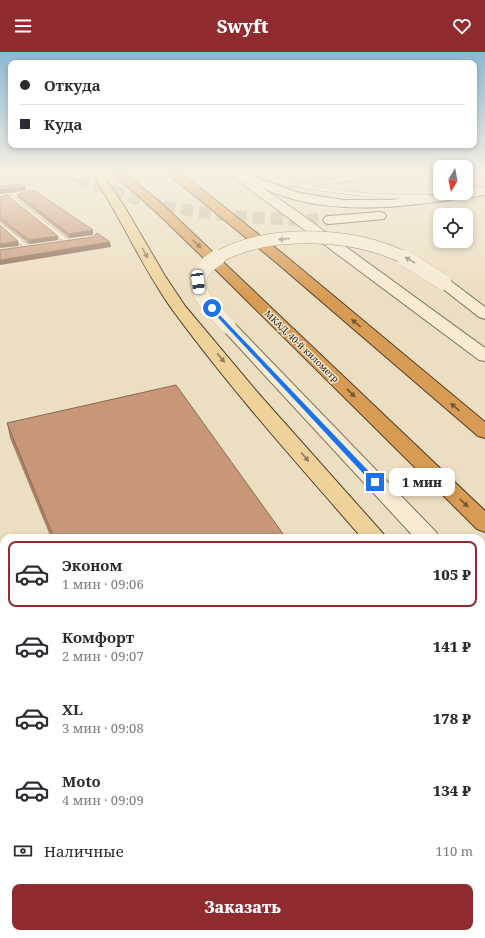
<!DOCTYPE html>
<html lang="ru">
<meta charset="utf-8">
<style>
body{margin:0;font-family:"Noto Serif",serif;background:#f2f2f3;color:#2b2b33;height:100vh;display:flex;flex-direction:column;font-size:15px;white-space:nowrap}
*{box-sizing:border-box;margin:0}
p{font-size:13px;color:#7c7c81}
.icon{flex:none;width:22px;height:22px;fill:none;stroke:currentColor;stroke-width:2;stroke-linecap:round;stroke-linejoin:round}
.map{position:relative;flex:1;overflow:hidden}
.sheet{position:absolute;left:0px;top:482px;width:485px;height:404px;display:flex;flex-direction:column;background:#fff;border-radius:12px 12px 0 0;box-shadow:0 2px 6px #0003}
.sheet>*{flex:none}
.banner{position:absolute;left:8px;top:8px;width:469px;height:88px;border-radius:8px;box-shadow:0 2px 6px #0003;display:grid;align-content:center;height:88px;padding:0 12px;background:#fff}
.needle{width:26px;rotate:190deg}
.buttons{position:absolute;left:433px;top:108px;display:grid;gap:8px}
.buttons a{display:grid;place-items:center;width:40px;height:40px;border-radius:8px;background:#fff;box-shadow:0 2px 6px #0003;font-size:20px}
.end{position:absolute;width:18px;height:18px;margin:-9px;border:5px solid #1a73e8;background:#fff;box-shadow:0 0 0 2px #fff}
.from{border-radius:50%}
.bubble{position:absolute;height:28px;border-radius:8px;background:#fff;box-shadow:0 2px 6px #0003;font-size:13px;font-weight:800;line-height:28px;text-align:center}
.car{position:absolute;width:12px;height:24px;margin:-12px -6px;border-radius:5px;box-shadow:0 0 3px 1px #0007;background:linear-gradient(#fff 24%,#345 0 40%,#fff 0 76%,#345 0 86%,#fff 0)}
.banner b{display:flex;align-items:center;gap:14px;height:38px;font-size:15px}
.banner b+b{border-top:1px solid #e1e1e2}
.banner i{width:10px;height:10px;background:#2b2b33}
ul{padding:7px 0 0;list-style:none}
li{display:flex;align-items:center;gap:12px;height:66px;margin:0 8px 6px;padding:0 4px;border:2px solid transparent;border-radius:8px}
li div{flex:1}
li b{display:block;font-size:15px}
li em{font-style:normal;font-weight:800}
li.current{border-color:#902c2f}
li>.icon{width:36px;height:36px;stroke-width:1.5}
.pay{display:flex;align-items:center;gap:10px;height:44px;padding:0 12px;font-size:15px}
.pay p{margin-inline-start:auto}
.action{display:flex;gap:8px;margin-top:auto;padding:8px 12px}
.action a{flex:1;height:46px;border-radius:8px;background:#902c2f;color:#fff;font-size:16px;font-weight:800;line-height:46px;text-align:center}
header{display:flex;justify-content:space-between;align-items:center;height:52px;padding:0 12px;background:#902c2f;color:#fff;font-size:18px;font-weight:800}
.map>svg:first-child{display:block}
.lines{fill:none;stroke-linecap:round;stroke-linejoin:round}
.secondary-tunnel{stroke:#c7ba9f;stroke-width:12;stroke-dasharray:12 6;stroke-linecap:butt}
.lane-casing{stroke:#846f59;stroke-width:1}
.street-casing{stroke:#846f59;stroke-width:2}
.secondary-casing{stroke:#65503c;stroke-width:2}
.primary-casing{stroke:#513d2d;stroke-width:2}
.highway-casing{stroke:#513d2d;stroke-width:2}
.lane{fill:#f7ebd3;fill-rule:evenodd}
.street{fill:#f7ebd3;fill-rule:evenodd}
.secondary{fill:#f7ebd3;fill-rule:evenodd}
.primary{fill:#eed299;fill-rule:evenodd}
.highway{fill:#d89b53;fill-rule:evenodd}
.street-bridge-far1-casing{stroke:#846f59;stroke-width:13;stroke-linecap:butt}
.street-bridge-casing{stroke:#846f59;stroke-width:16;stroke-linecap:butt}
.street-bridge-far1{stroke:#f7ebd3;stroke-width:12}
.street-bridge{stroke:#f7ebd3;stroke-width:16}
.wall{fill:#ac8267}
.shaded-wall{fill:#8c6a54}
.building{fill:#c89778;stroke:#8c6a54}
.oneway{fill:#968a78}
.oneway2{fill:#765633}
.oneway3{fill:#917d5b}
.route{fill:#1a73e8}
.labels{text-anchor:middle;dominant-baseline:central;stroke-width:3;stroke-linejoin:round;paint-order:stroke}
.far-street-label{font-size:9px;fill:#34281d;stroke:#f3e8cf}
</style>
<header><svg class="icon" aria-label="menu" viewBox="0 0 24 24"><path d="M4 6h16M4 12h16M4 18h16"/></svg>Swyft<svg class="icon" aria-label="heart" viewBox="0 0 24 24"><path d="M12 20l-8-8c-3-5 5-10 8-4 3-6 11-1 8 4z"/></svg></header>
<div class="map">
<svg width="485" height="886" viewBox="0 0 485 886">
<rect width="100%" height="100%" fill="#ecdec0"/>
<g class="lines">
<path class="secondary-tunnel" d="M78,126C162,162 239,167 329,168"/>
<g class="lane-casing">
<path id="lane" d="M252,120C265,118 287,132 302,132C308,132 316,129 323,128C352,124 382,120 411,120L409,122L311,134L371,142L429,143L432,145L429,147C389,148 350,143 310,137C292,134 267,132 252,120Z
M427,120H432L440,124V128Z
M466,134L485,136V140L466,138Z
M8,144H12L70,189V191H66L8,146Z
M0,170L30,195V197H26L0,175Z"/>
</g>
<g class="street-casing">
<path id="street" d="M227,120H239L298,160L485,296V309L479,308Z
M443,226L448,227L485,255V267L479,265L438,233L436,230L438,227Z
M228,269L234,271L436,480L440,486H415L222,277L220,274L222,271Z
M481,533L485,534V555L481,554Z"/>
</g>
<g class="secondary-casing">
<path id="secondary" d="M66,120H77L83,126L82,128H74Z
M229,120H243L299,141L344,148H391L452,141H466V139L485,137V143C421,152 356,164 293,147C271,141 251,131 230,122Z
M380,160L384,161L386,164L384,167L329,172L325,171L323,168L325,165L329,164Z"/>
</g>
<g class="primary-casing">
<path id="primary" d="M91,120H101L124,154L165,224L185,254L258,341L387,486H362C298,412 232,339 174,260C142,216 121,165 91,120Z
M481,598L485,599V624L481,623Z"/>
</g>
<g class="highway-casing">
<path id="highway" d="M111,120H122L159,149L485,459V480L477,477L217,219L151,155Z
M166,120H177L199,135L288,206L485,370V386L478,384L278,212Z"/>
</g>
<use href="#lane" class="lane"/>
<use href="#street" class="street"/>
<use href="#secondary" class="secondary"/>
<use href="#primary" class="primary"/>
<use href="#highway" class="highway"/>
<g class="street-bridge-far1-casing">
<path id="street-bridge-far1" d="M215,207C267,176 354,180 407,207"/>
</g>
<g class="street-bridge-casing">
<path id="street-bridge" d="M217,206C179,229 208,253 228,274
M405,206L443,230"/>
</g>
<use href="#street-bridge-far1" class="street-bridge-far1"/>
<use href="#street-bridge" class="street-bridge"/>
</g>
<path class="wall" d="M17,142L93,178V183L69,186L18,146Z
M0,145L58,188L29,192L0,169Z
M7,371L286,486H51L10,386Z
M187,882H268L270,886H188Z
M315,882H399L401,886H318Z
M444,882H481L485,886H447Z"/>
<path class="shaded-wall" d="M25,135L26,139L0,142V138Z
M93,178V183L69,186V182Z
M58,184V188L29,192V188Z
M18,189L19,194L0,196V192Z
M110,190L111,195L0,213V208Z
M4,863V869L0,871V864Z"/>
<path class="building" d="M22,132L25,135L0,138V135Z
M29,138L35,139L93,178L69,182L17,142L27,140Z
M7,143L58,184L29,188L0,165V145Z
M0,173L18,189L0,192Z
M97,181L110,190L0,208V198L93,185Z
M176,333L286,486H54L7,371Z
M481,803L485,808V886H452L450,882H481Z
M4,818V863L0,864V819Z
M188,882H268L270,886H190Z
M319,882H399L401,886H321Z"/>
<defs><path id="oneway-solid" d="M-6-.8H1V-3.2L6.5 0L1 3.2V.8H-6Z"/></defs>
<g class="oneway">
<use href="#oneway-solid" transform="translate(284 187) rotate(174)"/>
<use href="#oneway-solid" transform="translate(410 208) rotate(-150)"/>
</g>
<g class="oneway2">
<use href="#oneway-solid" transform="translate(197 192) rotate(43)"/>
<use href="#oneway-solid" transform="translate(356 271) rotate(-140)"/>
<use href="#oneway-solid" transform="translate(351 341) rotate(44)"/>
<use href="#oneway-solid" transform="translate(455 355) rotate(-140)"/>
<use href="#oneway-solid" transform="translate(464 451) rotate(44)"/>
</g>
<g class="oneway3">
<use href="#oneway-solid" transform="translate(145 201) rotate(61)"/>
<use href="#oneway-solid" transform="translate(221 306) rotate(51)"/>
<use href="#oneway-solid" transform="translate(305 405) rotate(49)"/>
</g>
<linearGradient id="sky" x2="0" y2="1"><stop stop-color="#8cb8d4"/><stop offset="0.49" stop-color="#f6f0e3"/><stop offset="1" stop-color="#f6f0e3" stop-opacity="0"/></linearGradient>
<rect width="485" height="244" fill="url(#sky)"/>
<path class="route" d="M212,255L378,429V432H373L210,257Z"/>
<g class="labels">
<g class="far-street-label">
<text transform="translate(302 294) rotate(44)">МКАД, 40-й километр</text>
</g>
</g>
</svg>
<div class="buttons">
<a><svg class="needle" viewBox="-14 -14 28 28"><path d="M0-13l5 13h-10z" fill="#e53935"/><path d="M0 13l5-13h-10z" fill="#7c7c81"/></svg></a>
<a><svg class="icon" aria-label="locate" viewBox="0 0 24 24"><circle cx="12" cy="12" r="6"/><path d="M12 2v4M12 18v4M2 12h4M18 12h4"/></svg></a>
</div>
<i class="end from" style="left:212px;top:256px"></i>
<i class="end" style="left:375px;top:430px"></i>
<div class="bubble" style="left:389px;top:416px;width:66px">1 мин</div>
<i class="car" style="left:198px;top:230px;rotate:173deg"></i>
<div class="banner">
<b><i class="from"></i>Откуда</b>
<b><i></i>Куда</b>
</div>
<section class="sheet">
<ul>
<li class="current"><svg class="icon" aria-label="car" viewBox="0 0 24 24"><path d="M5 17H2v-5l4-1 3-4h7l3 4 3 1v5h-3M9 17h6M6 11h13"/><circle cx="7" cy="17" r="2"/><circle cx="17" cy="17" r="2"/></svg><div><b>Эконом</b><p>1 мин · 09:06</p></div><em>105 ₽</em></li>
<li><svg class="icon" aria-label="car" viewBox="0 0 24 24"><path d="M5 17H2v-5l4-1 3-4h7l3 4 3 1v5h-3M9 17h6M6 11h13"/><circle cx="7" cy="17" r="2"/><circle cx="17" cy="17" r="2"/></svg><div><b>Комфорт</b><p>2 мин · 09:07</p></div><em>141 ₽</em></li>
<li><svg class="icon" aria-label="car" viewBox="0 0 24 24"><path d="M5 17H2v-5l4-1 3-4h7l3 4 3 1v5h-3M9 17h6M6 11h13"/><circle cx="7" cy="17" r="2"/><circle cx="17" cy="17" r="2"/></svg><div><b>XL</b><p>3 мин · 09:08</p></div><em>178 ₽</em></li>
<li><svg class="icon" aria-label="car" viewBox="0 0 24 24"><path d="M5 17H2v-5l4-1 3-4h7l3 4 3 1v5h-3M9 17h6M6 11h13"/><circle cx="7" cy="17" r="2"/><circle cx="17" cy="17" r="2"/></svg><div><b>Moto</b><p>4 мин · 09:09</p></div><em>134 ₽</em></li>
</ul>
<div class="pay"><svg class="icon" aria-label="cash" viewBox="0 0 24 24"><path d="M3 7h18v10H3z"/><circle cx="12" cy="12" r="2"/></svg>Наличные<p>110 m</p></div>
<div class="action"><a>Заказать</a></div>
</section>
</div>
